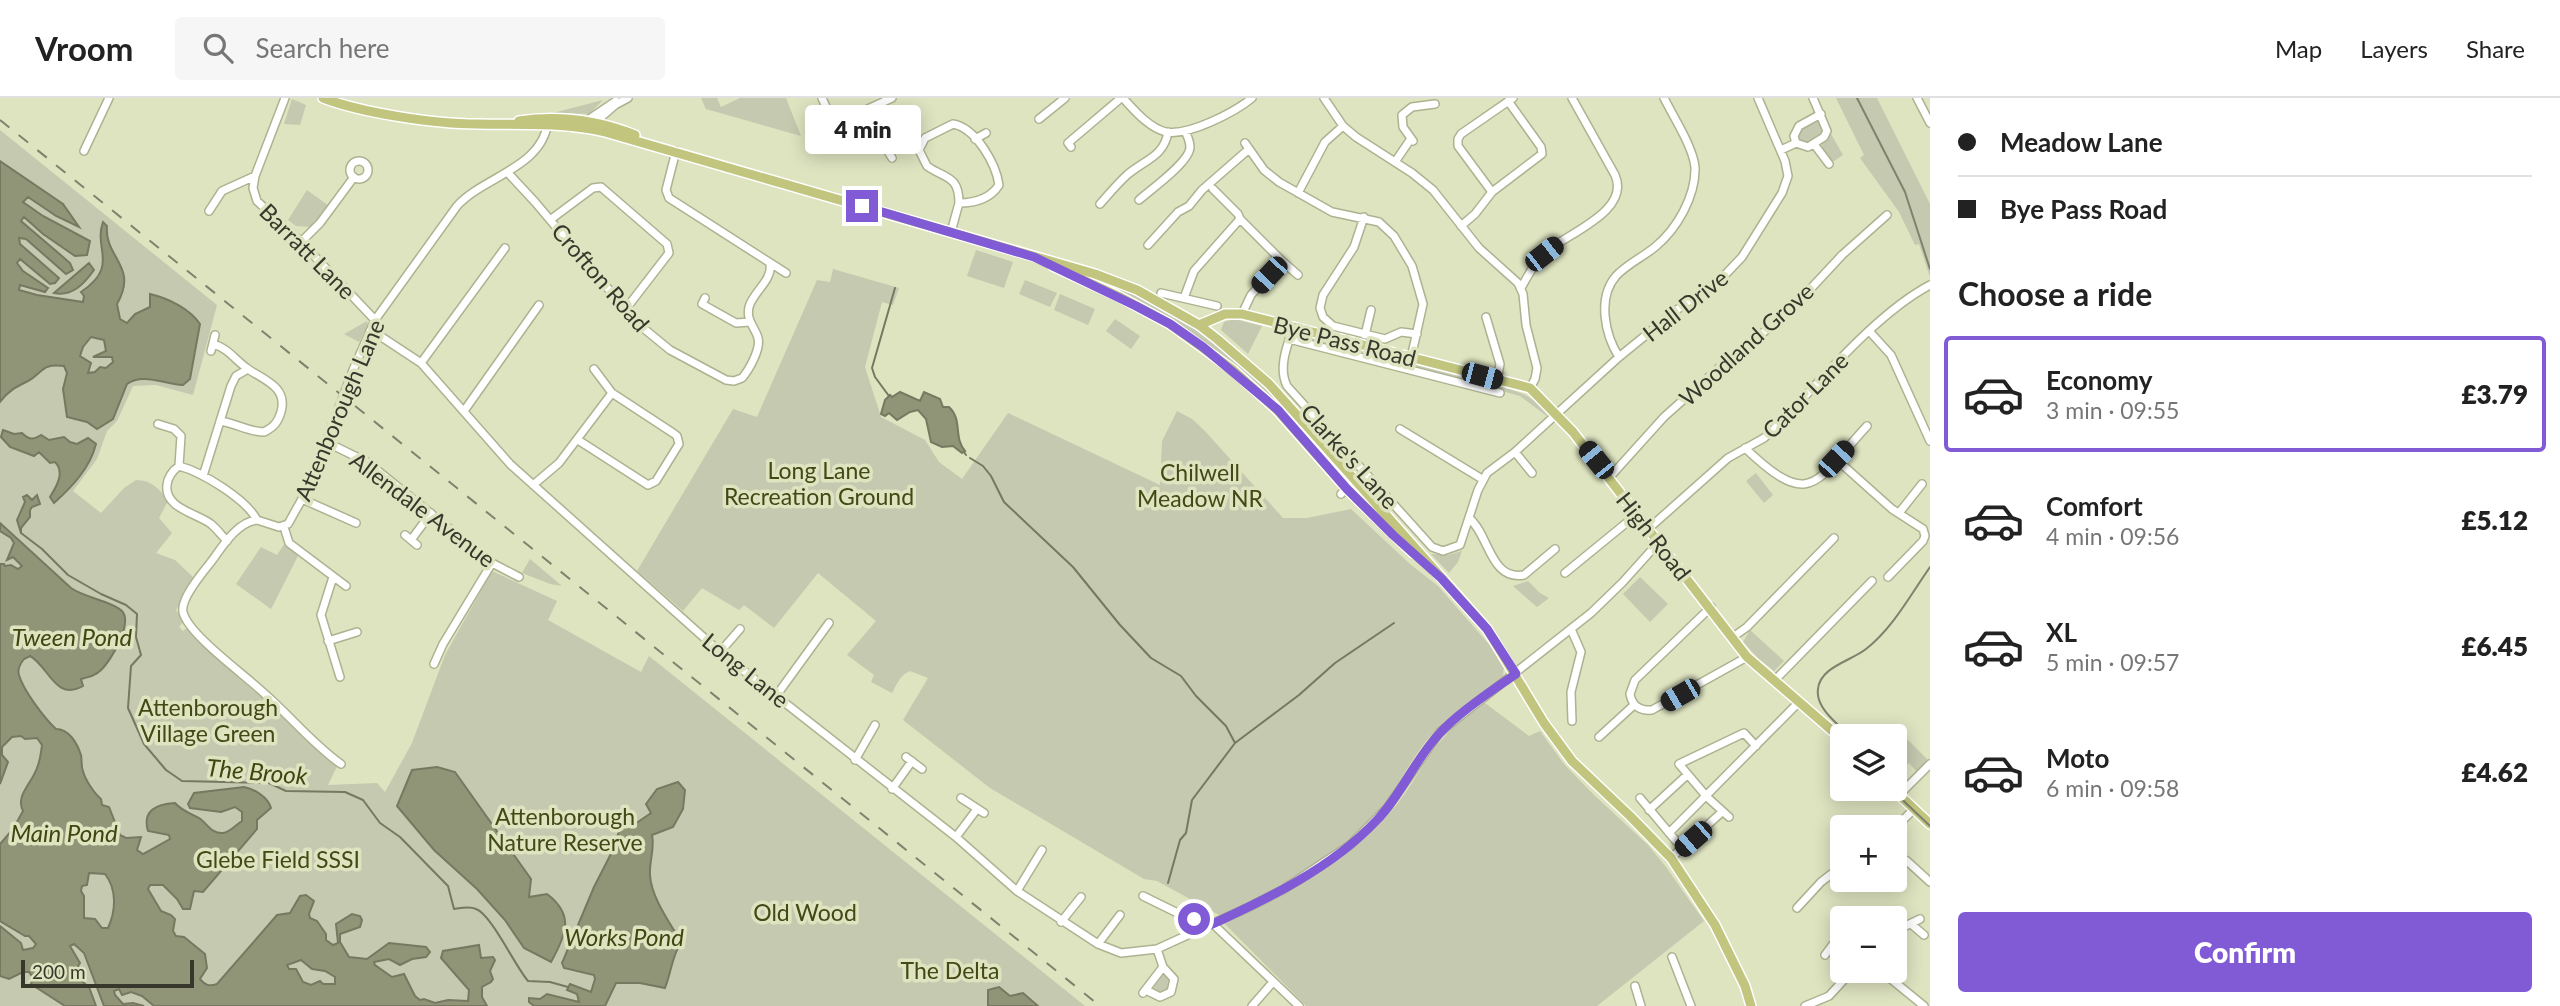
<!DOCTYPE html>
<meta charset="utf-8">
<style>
body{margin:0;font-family:Lato,sans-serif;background:#f6f6f6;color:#222;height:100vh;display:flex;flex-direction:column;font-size:26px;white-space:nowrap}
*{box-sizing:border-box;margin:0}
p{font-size:23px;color:#767676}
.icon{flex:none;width:38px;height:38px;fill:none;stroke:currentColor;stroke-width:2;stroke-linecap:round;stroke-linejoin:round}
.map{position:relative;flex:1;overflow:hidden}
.details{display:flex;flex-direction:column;background:#fff;width:630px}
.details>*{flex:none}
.top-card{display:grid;align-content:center;height:154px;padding:0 28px;background:#fff}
.fabs{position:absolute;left:1830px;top:626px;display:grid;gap:14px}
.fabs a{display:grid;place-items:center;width:77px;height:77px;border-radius:7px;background:#fff;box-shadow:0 4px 18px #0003;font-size:35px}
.scale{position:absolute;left:21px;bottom:18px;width:173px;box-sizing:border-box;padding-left:7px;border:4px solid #37382b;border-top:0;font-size:19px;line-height:24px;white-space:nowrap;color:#37382b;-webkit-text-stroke:5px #dee3c0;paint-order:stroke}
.end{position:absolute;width:32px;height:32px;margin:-16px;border:9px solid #805bd5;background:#fff;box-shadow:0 0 0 4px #fff}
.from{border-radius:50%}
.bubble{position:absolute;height:49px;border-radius:7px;background:#fff;box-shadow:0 4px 18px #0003;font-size:23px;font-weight:800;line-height:49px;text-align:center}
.car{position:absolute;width:21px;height:42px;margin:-21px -10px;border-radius:9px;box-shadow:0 0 5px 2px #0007;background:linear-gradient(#222 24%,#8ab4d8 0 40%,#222 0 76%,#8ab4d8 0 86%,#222 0)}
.top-card b{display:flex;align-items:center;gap:24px;height:66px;font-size:26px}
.top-card b+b{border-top:2px solid #e0e0e0}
.top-card i{width:18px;height:18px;background:#222}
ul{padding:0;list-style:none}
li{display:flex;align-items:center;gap:21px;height:116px;margin:0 14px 10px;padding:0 14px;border:4px solid transparent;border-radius:7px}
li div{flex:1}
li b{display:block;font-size:26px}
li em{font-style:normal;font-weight:800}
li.active{border-color:#805bd5}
li>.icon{width:63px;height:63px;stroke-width:1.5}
h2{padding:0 28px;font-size:32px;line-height:84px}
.action{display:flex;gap:14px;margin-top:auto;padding:14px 28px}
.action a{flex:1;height:80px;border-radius:7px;background:#805bd5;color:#fff;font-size:28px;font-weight:800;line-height:80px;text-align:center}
header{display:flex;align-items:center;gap:42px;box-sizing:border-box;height:98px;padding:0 35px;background:#fff;border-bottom:2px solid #e0e0e0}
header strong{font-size:33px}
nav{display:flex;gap:38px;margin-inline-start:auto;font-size:24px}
.search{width:490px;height:63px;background:#f6f6f6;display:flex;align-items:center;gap:18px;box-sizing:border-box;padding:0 24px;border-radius:7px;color:#767676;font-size:26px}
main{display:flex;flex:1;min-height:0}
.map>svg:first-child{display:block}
.green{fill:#c5c9af}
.water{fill:#919577;stroke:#767960;stroke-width:2;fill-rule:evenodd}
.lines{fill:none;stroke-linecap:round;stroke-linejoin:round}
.stream{stroke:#767960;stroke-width:2}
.minor-casing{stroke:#adb290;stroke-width:10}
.major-casing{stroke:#fff;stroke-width:12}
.minor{stroke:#fff;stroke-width:7}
.major{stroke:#c1c57e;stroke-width:9}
.tram{stroke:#7f826c;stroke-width:2}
.rail{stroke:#7f826c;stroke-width:2;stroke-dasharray:12 12;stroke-linecap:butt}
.route{stroke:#805bd5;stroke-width:9}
.labels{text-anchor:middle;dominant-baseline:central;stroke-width:7;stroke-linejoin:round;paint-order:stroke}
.street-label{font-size:23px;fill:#37382b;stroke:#dee3c0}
.park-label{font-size:23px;fill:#444814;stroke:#dee3c0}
.water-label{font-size:24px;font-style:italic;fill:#414510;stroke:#dee3c0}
</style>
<header>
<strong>Vroom</strong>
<div class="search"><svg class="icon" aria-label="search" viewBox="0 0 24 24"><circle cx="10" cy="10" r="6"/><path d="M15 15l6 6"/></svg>Search here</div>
<nav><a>Map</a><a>Layers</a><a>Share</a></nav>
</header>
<main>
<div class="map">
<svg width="1930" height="908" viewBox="0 0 1930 908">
<rect width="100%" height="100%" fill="#dee3c0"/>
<path class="green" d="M701,0H717L721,9L740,0H786L801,38L706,11Z
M1836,0H1877L1930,106V179L1919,146L1915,147L1899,114L1860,60L1864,57Z
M292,1L306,7L300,27L284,26Z
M603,2L589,16L553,15Z
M1816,22L1820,23L1824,35L1808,47L1798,42L1799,30Z
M0,32L217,207L193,297L156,287L133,288L117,323L107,333L97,361L73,393L101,415L124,390L136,382C151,382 160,391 168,403L159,420L172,435L156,455L175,462L195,481L176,512L183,524L179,529L183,533L187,530L215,558L338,666L328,687L377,685L385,694L412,645L445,557L492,473L557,503L548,522L641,574L649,558L1085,908H0Z
M1831,36L1843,57L1834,63C1828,61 1821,52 1822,45Z
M307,92L329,108L311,129L296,128L288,122Z
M976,152L1013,164L1004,190L967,178Z
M833,171L899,190L893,207L882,204L865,269L881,319L925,342L939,364L962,381L1008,315L1160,387L1162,343L1177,313L1192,321L1205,333L1283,420H1307L1351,411L1410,466L1438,488L1494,552L1504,568L1503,577C1491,597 1454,613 1437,631C1410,658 1397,695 1371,722C1331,765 1273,790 1223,819L1157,783L1144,781L990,690L903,622L928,580L910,573C900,577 897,586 892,595L871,584L874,577L847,557L876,523L818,475L774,530L744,507L739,512L702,490L683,513L637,473L733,311L757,319L817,182L830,184Z
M1025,182L1057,195L1050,209L1019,196Z
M1113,186C1194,219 1260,274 1313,343C1322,355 1337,368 1342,381C1323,359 1306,336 1286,316C1235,264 1176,224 1112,191Z
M1060,196L1095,211L1088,227L1054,212Z
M1115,221L1140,238L1131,251L1106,233Z
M1234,221L1262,228L1248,256L1221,232L1224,224Z
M367,223L368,227L359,244L344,236Z
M1298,236L1459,277L1458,281L1297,240Z
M1471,281C1495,287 1537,293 1548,319L1520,298L1470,284Z
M1756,375L1773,397L1764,405L1746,383Z
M285,445L299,456L271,511L236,486L261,449L277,457Z
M1462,453L1458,464L1449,475L1431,456L1448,457Z
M530,461L562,488L550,486L522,475Z
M1640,479L1668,506L1650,524L1623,496Z
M1528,483L1540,495L1549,500L1537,509L1513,488Z
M1750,532L1784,563L1774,573L1758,560L1743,544Z
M1485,605L1529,638L1540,633L1564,666L1593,696L1648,747L1666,769L1704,823L1597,908H1306L1225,826C1281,792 1343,768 1388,717C1410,693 1423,663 1444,639C1455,626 1471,616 1485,605Z
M1906,640L1929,663L1918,675L1909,665L1898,676L1895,672V651Z
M1165,874L1171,879L1170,891L1163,897L1151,893Z"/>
<path class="water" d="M0,63L63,106L79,129L56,118L28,99L23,104L43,118L90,143L87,157L75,158L43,136L24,119L21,123L70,165L73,172L66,176L26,141L19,140L20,146L59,180L55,185L50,186L20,161L17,165L23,173L48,190L45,194L20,187L19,192L37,197L83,204L84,198L81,194C120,168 93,151 103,124L107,128C104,160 139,168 117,206L120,221L127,225L135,216L150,209V196C168,200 190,211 200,226L190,281L183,287C166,287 143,274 127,286L113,321L97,331L87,324L67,319L63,291L67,275L64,268C41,265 43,275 28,283C16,289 8,293 0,304ZM91,239L104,242L106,253L93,259H112L113,264L106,270L100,269L95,274L88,275L91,265L80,258L83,249Z
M89,165L94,172C84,186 72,199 54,195Z
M900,294L920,303L924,294L940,301L943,309H949C963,322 953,339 965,353L962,355L953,348L942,349L931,344L926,321L918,312L910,314L897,322L889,315L885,318L881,316L885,302L890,297L892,299Z
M3,332L14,336L22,335C29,342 33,342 41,337L49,342L64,339L70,344L77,346L88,340L96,346C90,370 72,389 54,405L50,399C57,388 65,374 55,364L50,365L39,354L34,358L10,349L1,339Z
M27,397L32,402L37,397L40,406L32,409L30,412V419L21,430V435L17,422L25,404L23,399Z
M0,425L71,490C85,500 112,503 122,513C133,525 111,563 101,572C95,578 89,579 81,581L83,588C55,604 48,567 30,558L24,561C20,566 17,571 19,577C23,592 45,621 56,631C69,631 77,645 81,657C82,662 81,669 83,673C85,682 95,696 101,701L102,707L109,709L120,737L126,740L141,739L137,752L143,756L170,741L169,737L148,733C142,713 156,706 175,705C182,713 190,715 199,720C207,725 211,736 223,735C229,735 237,726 242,723V714L235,709L221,714L190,710L188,706L194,695L244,689C254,691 268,699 271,710L257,722V731L203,794L194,793L190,811H183L177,801L163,787H150L148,791L161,813L171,817L175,821L173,833L176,838L184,839L205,856L207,870L200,881C205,887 209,889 217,886L277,817L290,815L300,798L306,797L314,803L309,816L310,820L317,823L326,836V842L333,847L338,845L336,826L352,816L360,818L362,822L360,829L340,836V844L349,859L367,861L389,845L426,849L430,854L426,859L412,861L400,867L389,861L374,864L375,867L392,879L404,876L415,898L420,902L424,901L435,905L448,902L468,903L469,892L441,860L443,853L479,847L481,860L493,859L495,862L490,873L493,881L491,884L482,889V899L487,908H154L142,898L131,894L122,897L119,891L114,893L115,897L123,906L133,905L144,908H104L84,855L74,846L70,848L80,865L78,868L82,878L79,881L89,889L96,908H65L31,886L33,880L29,874H23L9,881L0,878V828L21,845L23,852L33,850L36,846L29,838H25L0,823V746L13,731L23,713C15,698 32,685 37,670C40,663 41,655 42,647L37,640L25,641L21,638L12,639L2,649V657L8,664L0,686V466H4L5,468L11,467L18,471L22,468L13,459L7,462L14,445L11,440L0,433ZM89,775L105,776C117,791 116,813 108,830H102L95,821L84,820V798L81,793L82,788L87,787ZM301,862L312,871L325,873L335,879V886H323L320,883L311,887L303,884L296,871H289L287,867Z
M437,669L455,674L531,781L529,799L547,796C575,817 566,837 551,864L524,850L505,822L477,791L434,752L397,708L412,672Z
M678,684L685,692L683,711L673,729L652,737C655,751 649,763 650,777C651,799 670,825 681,844C672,858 671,875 665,890L640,885H616L605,908H534L529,904V900L540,901L547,896L579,904L577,896L567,892L570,886L591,894L595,881L594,877L564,870L562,865L594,789L616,746L620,727L632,728L651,715L646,706L657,691Z
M999,889L1010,898L1023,895L1038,908H988V892Z"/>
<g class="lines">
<path class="stream" d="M889,298L875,279L872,270L895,190
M964,354L966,357
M970,360L983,368L991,378L1004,404L1073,469L1120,527L1151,560L1181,578L1196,598L1226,628L1235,645
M21,435L42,451L68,477L101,496L126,507L137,516L136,539L141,557L131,568L128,610L144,646L166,672L182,683L269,685L286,693L345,694L363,702L380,725L400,739L448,788L454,811C461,810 470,808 476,811C491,816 515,868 528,883L550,884L568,889
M1168,785L1180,742L1186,735L1192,702L1235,645L1299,597L1335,565L1394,525"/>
<g class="minor-casing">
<path id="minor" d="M285,0L255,78L253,90L257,103L301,144L375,222
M822,0L832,22L839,24L892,0
M1123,0C1134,12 1149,30 1166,34C1189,38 1235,14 1252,0
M1324,0L1343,28L1356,39L1412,75L1433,92L1479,150L1518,185L1523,196L1526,227L1537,270L1535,281L1530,290
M1917,0L1930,25
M864,14L892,60
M1039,21L1065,0
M588,22L616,3
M592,27L615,7L628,0
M975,41L986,35
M825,43L834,23
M1413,43L1403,29L1402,17L1412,9L1435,6
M1245,45L1264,72L1279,84L1332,114L1379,124L1394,138L1412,168L1423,206L1411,260
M1796,45L1808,49L1824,39L1827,33L1813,0
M1814,46L1829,66
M1071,49L1068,45L1121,0
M1781,52L1796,45L1794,38L1799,28L1821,16
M84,53L109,0
M676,53L666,92L669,100L786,175
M350 72a9 9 0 1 1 18 0a9 9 0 1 1-18 0Z
M1395,64L1410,42
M508,75L535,104L637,225L670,252L726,282L734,283L742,280C749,272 761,251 758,240C755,229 746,223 749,209C753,194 773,182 770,166
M1213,91L1238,116L1240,121
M1492,94L1458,48V41L1461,36L1513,0
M1298,95L1325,44L1343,28
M1139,102C1150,92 1190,64 1190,49C1190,44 1187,37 1185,33
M1100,106C1109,96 1117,86 1127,77C1144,62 1164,59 1168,34
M209,113L222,93L255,78
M1364,119L1354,149L1323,197L1320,210L1323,219L1333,228L1385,241L1401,234L1417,236
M550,122L593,90L601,89L667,146L669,155L625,212
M1461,128L1475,116L1492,94L1542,56L1541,49L1508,3
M951,134L959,105C974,105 990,101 999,87C996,66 976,30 953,26L925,40L919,52L927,68C945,81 959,77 959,105
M301,144L320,125L354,79
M1148,147L1178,114L1189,108L1202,92L1249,51
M1282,163L1298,177
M1521,190C1528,178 1535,163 1546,154C1568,135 1631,113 1615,77L1572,0
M1161,195L1217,208
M705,200L702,206L736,225L750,224
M1184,200L1194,173L1240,121L1282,163L1251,197L1242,216
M1486,219L1500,266L1497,282
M1293,230C1287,248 1278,270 1287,288L1432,449L1443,453L1460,447L1478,392L1487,375L1515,354L1619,259L1678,211L1722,180L1742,159L1782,95L1788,78L1785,63L1758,0
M371,232L421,265L510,366L720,554L956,739L1017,793L1098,846L1121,855L1157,851L1251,808L1284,791L1350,747L1387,710L1440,634L1591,515L1622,485L1658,445
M1870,234L1891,257L1930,343
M1365,237L1371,212
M1289,241L1500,295
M213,246C228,250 235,262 248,271C264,282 288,289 281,314C278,324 274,329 264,334C249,334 235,325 220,323
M211,253L215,237
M1619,259C1605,237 1597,200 1616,178C1627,166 1643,159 1655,149C1677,131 1696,98 1695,69C1693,49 1673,18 1664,0
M421,265L505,150
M464,313L539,207
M158,326L174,331L181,338L179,368
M1400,331L1482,381
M578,342L648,387L656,383L679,346L677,338L673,335L612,295L594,271
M326,344L367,364L492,465L519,479
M1745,350C1812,414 1815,384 1867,328
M1515,354L1532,375
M1836,361L1892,411L1923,431L1925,438L1923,443L1888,479
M179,368C172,373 168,378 167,387C164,410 196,415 211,426C217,431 222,438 227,443
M179,368C202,374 246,401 257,422
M203,378L231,288L236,278L248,271
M1609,380L1664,319L1721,268L1789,214L1842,157L1887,117
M533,387L559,365L612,295
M1341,396L1355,382
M302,401L356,425
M1899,415L1922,386
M1469,420C1489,436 1490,483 1524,477L1555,451
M257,422L279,429L288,426L302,401L326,344L353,272L375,222L457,108C484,78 543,70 548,23
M257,422C237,424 222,449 211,464C203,474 180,501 183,514C188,537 248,579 266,597C291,619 314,647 341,666
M284,429L289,445L346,488
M1647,432L1728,360L1764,340L1774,331C1818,286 1875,216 1930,187
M405,437L417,447
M411,442L431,415
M1565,475L1636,417
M333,479L321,517L340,579
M1711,509L1635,582L1630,596C1632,608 1640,613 1652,612L1747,559
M1571,531L1581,554L1571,594L1572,623
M1733,539L1747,529L1834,440
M328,543L357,534
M720,554L740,531
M434,566L443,546L492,465
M1774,583L1872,483
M776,598L829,525
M1599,639L1634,607
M906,659L922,671
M855,662L875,627
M892,691L912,663
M1899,697L1930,666
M961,700L984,715
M1640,700L1676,743
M1649,712L1687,677
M1729,719L1707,699L1679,666L1744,635L1756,648
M1895,730L1914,711
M1669,735L1799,604
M956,739L977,711
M1895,757L1907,763L1930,784
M1671,760L1722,714
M1017,793L1042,752
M1143,798L1206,829
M1797,810L1821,784L1843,767
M1061,824L1081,799
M1213,826L1299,908
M1911,826L1924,837
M1895,833L1920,821
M1098,846L1120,817
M1834,846L1843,854
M1825,857L1840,837
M1672,859L1691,908
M1881,873L1924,908
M1635,888L1641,908
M1146,892L1160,899L1171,894L1174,881L1163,869
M1143,895L1163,869L1157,851
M1252,908L1273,884
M1805,908L1829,898L1852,873"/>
</g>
<g class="major-casing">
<path id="major" d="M323,0C362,15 435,26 477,26C519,27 564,24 605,34L1095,176L1137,192L1199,227L1217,241L1269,286L1355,382L1487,531L1544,625L1572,663L1630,718L1671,760L1715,827L1745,888L1751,908
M519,23C559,17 597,22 635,37
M1053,168L1118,198L1170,226L1233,272L1277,312L1347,391L1413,455
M1199,227L1225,216H1242L1530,290L1573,334L1747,559L1843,642
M1893,691L1930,726"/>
</g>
<use href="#minor" class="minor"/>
<use href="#major" class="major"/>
<path class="tram" d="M1857,0L1905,94L1930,171
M1851,639C1839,627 1815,610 1818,591C1820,569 1851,563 1866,551C1893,530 1911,496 1930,469
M1891,691L1930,728"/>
<path class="rail" d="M0,22L1100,908"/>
</g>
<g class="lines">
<path class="route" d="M862,108L1034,159L1136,208L1170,226L1203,249L1278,312L1347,391L1393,437L1441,480L1487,531L1516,576C1495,590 1456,617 1440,635C1415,661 1402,696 1377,722C1331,771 1267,801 1206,829L1194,821"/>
</g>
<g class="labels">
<g class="street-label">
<text transform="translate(308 153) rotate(45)">Barratt Lane</text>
<text transform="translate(601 179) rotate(49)">Crofton Road</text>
<text transform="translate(1685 207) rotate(-38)">Hall Drive</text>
<text transform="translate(1345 243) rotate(14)">Bye Pass Road</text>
<text transform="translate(1746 246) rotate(-42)">Woodland Grove</text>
<text transform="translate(1805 297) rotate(-45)">Cator Lane</text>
<text transform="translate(339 312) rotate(-67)">Attenborough Lane</text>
<text transform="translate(1350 358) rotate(48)">Clarke's Lane</text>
<text transform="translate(423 411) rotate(37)">Allendale Avenue</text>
<text transform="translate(1654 438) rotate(52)">High Road</text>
<text transform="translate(746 572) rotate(39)">Long Lane</text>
</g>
<g class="park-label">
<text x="819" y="372">Long Lane<tspan x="819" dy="26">Recreation Ground</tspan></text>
<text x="1200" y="374">Chilwell<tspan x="1200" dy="26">Meadow NR</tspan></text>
<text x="208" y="609">Attenborough<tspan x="208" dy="26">Village Green</tspan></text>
<text x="565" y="718">Attenborough<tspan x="565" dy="26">Nature Reserve</tspan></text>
<text x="278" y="761">Glebe Field SSSI</text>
<text x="805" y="814">Old Wood</text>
<text x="950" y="872">The Delta</text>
</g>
<g class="water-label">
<text x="72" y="538">Tween Pond</text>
<text transform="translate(257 673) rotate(5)">The Brook</text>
<text x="64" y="734">Main Pond</text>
<text x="624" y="838">Works Pond</text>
</g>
</g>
</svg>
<div class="fabs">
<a><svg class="icon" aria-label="layers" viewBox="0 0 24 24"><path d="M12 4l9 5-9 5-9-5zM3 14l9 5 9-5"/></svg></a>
<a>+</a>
<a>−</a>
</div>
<div class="scale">200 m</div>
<i class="end from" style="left:1194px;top:821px"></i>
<i class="end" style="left:862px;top:108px"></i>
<div class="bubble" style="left:805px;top:7px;width:116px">4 min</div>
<i class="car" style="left:1544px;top:156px;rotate:52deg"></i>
<i class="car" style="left:1269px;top:177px;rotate:223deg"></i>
<i class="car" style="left:1482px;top:278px;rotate:105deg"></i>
<i class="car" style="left:1836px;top:361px;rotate:43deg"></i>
<i class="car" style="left:1596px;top:362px;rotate:321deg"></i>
<i class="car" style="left:1680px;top:597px;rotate:240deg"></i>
<i class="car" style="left:1693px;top:741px;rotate:229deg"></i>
</div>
<section class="details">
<div class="top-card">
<b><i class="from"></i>Meadow Lane</b>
<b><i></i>Bye Pass Road</b>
</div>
<h2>Choose a ride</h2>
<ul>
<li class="active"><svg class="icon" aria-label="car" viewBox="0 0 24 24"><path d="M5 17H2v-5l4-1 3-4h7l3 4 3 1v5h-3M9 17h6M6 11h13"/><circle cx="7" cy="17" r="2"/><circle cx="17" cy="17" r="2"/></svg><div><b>Economy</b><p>3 min · 09:55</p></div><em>£3.79</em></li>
<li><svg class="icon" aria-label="car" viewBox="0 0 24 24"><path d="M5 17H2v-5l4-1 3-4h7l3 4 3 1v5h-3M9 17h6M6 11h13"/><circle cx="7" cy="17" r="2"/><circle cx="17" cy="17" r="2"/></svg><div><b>Comfort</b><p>4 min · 09:56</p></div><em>£5.12</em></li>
<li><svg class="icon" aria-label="car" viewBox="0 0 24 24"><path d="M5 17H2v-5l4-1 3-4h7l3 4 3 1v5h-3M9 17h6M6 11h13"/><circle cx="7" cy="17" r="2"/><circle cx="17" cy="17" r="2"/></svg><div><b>XL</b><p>5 min · 09:57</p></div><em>£6.45</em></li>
<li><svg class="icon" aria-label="car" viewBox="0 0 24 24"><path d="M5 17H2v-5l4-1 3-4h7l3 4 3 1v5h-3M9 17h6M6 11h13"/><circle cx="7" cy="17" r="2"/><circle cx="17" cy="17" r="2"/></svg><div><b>Moto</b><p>6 min · 09:58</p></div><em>£4.62</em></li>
</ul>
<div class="action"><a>Confirm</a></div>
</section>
</main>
